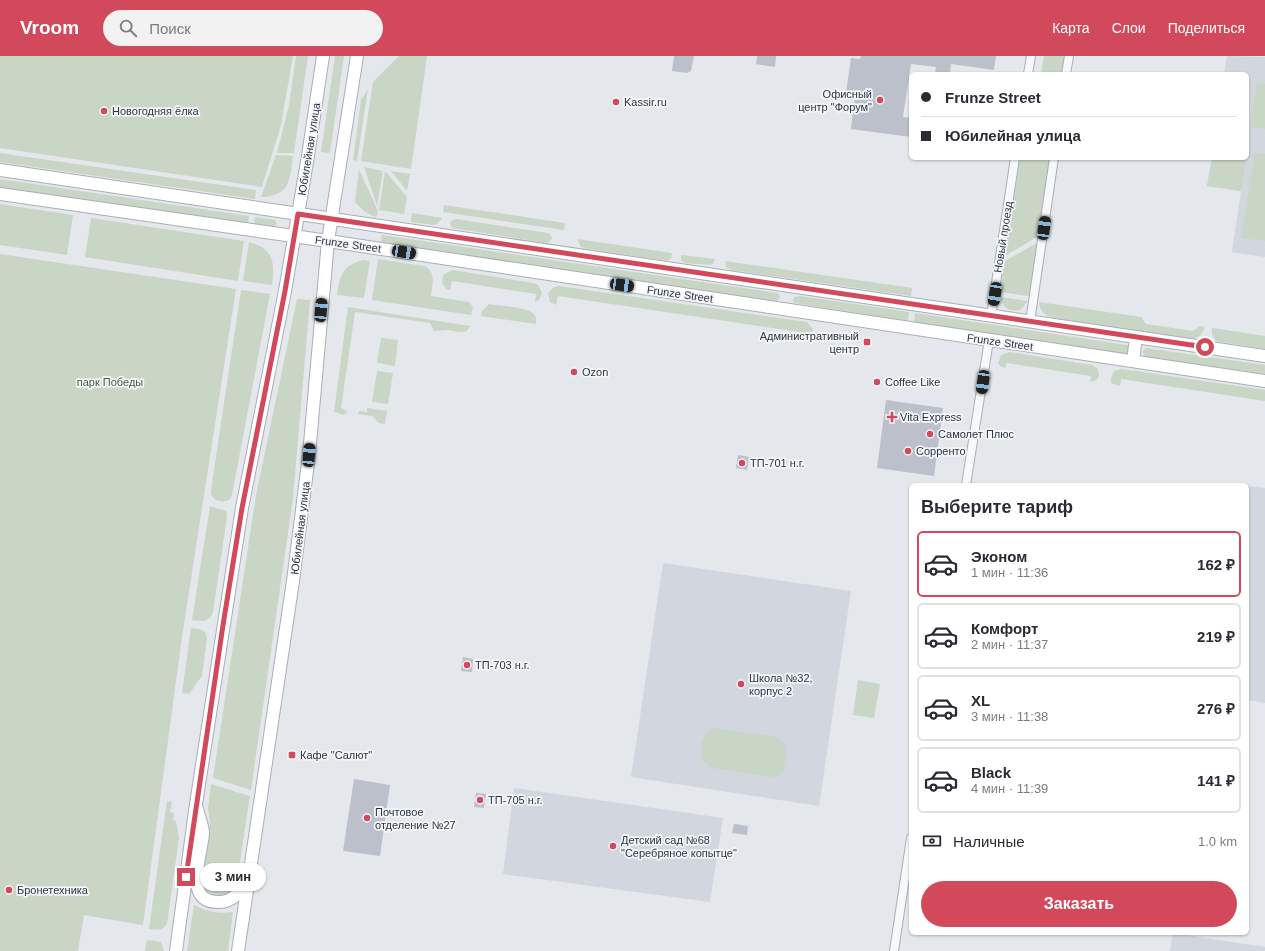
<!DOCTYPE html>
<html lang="ru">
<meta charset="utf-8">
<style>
body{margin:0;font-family:Arial,sans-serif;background:#f2f2f3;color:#2b2b33;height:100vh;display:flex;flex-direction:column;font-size:15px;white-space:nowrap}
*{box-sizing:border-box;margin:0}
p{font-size:13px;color:#7c7c81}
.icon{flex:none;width:22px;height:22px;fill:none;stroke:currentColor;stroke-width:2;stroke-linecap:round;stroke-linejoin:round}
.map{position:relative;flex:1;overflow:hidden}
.drawer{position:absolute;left:909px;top:427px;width:340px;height:452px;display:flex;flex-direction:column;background:#fff;border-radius:6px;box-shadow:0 1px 3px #0004}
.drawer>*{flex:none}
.banner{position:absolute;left:909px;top:16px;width:340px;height:88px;border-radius:6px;box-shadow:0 1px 3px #0004;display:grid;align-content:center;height:88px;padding:0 12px;background:#fff}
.end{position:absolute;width:18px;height:18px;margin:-9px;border:5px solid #d1495b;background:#fff;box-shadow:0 0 0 2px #fff}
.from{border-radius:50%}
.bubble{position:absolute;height:28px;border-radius:14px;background:#fff;box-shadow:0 1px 3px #0004;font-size:13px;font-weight:700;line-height:28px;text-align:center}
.car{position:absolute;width:12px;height:24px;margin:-12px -6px;border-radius:5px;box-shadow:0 0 3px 1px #0007;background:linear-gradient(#222 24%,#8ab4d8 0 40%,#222 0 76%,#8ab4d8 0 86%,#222 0)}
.banner b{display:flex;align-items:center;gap:14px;height:38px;font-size:15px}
.banner b+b{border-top:1px solid #e1e1e2}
.banner i{width:10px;height:10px;background:#2b2b33}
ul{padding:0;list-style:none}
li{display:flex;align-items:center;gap:12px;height:66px;margin:0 8px 6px;padding:0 4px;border:2px solid #e1e1e2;border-radius:6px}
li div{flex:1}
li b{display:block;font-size:15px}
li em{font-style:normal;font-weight:700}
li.on{border-color:#d1495b}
li>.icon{width:36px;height:36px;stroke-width:1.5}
h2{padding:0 12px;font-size:18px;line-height:48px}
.pay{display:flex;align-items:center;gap:10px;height:44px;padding:0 12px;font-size:15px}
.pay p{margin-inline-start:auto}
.cta{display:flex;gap:8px;margin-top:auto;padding:8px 12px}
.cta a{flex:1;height:46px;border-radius:24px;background:#d1495b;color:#fff;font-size:16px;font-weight:700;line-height:46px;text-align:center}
header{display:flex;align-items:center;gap:24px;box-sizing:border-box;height:56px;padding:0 20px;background:#d1495b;color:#fff}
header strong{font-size:19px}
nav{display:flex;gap:22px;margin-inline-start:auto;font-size:14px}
.search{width:280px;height:36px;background:#f2f2f3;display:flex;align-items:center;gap:10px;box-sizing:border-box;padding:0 14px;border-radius:22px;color:#7c7c81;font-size:15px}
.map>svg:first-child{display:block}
.built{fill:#d2d6de}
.green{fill:#c9d6c5}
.building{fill:#bbc0ca}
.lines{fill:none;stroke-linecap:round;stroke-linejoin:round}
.street-casing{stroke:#a9aeb7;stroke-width:10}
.secondary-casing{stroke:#a9aeb7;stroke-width:14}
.street{stroke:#f7f8fa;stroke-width:8}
.secondary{stroke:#fff;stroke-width:12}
.route{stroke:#d1495b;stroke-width:5}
.poi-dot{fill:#d1495b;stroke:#f4f6f9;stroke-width:1.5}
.labels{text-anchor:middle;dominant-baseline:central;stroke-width:3.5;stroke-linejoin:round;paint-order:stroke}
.poi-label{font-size:11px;fill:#2b3445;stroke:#f4f6f9;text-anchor:start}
.street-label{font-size:11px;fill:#2b3445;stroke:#f4f6f9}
.park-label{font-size:11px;fill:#3f6138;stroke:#f4f6f9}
</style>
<header>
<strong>Vroom</strong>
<div class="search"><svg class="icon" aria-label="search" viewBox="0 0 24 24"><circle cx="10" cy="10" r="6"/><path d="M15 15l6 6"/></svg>Поиск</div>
<nav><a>Карта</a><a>Слои</a><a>Поделиться</a></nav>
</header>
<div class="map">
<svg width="1265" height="895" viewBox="0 0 1265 895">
<rect width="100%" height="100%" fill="#e4e7ec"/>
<path class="built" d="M1227,0L1265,1V201L1232,196L1241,135L1207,130L1212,102H1247V18H1224Z
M1247,430L1265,432V647L1247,644Z
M663,507L851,535L819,750L631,721Z
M514,732L723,762L710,846L503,818Z
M1173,877L1265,891V895H1170Z"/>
<path class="green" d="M0,0H293L281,69L262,131L0,92Z
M296,0H308L294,97H277L289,49Z
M335,0H344L330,97L321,96Z
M399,0H427L411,113L361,105L373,26Z
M1044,0H1065L1063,18H1041Z
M1257,27L1265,28V73L1250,71Z
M368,33L357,105L353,104L361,44Z
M1255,96L1265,98V185L1241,182Z
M0,97L256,134L255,143L0,106Z
M276,99L293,100C290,124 290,140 261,141Z
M1020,102H1050L1037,181L1005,200Z
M1212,102H1246L1241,135L1207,130Z
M364,111L383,115L377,150Z
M359,113L378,155L377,160L375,161L365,156L355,146Z
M385,115L407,141L404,158L379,154Z
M391,115L410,118L407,135Z
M0,123L249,160L248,169L0,132Z
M0,148L73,159L67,199L0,189Z
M444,149L565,167L564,174L443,156Z
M412,157L442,162L437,168L434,169L411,166Z
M255,161L275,164L277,168L273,172L254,170Z
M91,162L244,185L238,225L85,201Z
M456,163L548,177L551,179L552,183L547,187L452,172L450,168L451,165Z
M382,179L777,237L779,238L780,242L776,245L381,187Z
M577,183L672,197L671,202L667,205L588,193L581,191Z
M249,186C274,192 275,208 272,229L243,225Z
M1037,187L1029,240L1000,236L1005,205Z
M0,198L236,233L182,581L143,869L84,859L78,895H0Z
M681,199L715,203L713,208L710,209L685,207L681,204Z
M378,203L424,210C437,216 432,228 431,240L469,246L473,251L471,259L372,244Z
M363,204L370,205L364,242L337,239C340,219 342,210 363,204Z
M725,205L912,232L911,240L731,214L726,211Z
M453,214L533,227L538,229L542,237L539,244L535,246L536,238L452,225L450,234L447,233C442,229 441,224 444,218Z
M559,230L807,266L813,273L812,275L807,279L799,277V276L558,240L556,249L550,246L548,237L554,231Z
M241,234L270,238L232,439C229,447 223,446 215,444L211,438V434Z
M800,240L909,256L908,265L794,247L793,246L794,241Z
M1000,241L1028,245L1020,254C1009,256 1002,251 1000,241Z
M297,243L310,244L293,442L251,734L213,722L256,439Z
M1039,246L1141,261L1146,268L1193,275L1200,270L1205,271L1200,280L1194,283L1053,262C1044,259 1040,255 1039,246Z
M489,248C499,250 530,251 535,259C537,262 536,265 536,268L481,260L482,255Z
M348,251L470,270L467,275C460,278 454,274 447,274C443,274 439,275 434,275L430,267L355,256L341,352L348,356L344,359L334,356Z
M915,257L1127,289L1131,291L1128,296L1126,298L914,266Z
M1212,272L1265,280V293L1216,285L1212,278Z
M381,282L398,284L395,310L377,307Z
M1146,292L1265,309V318L1146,301L1142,296Z
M1010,296L1092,309L1098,313L1099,320L1097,324L1090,326L1091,320L1007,307L1005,312L1000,310L998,307L1001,299Z
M1122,313L1265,334V345L1121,323L1120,330L1111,327V323L1114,315Z
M377,315L393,317L388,348L372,346Z
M367,352L387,355L385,368L379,367L372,360L358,358L359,355L367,356Z
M210,450L226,455L227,461L213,556C209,567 202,565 192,564Z
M191,572C199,573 206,572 207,582L202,620L189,638L182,637Z
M858,624L880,628L874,662L853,659Z
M713,672L778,681C790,688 787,706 782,717L777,720L772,721L712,712C696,705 699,680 713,672Z
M211,728L250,740L236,831C226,840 219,842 207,835L204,831L203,821L210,768L208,753Z
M167,745L172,746L170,756L174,757L173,764L176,765L179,782L167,868C162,875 157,874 149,873Z
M194,849C208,856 218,858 233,856L228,895H187Z
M147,884L161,886L164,895H145Z"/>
<path class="building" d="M674,0H694L691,15L687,17L672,15Z
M757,0H776L775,11L756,8Z
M861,0H996L994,14L951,8L950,18H935L936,11L911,8L903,61L911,62V81L851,73L855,38L846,37L851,2L860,3Z
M886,344L943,352L934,420L877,412Z
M738,399L749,401L747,414L736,412Z
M463,601L473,603L472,616L461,615Z
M354,723L390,729L380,800L343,795Z
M476,737L486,738L484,752L474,751Z
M734,768L748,770L747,779L732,777Z"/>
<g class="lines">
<g class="street-casing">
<path id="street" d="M1028,18L1031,0
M1066,18L1069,0
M991,260L1015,102
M1030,266L1054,102
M966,429L989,284
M894,895L911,782"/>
</g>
<g class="secondary-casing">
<path id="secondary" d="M0,114L1265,300
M0,138L328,185L1265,325
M1133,305L1136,281
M197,753C199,761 203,770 203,777C202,798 182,847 219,846C233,846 240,836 247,825
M176,895L196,748L242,452L285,235L308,100L323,0
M238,895L293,525L309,399L328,185L357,0"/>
</g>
<use href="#street" class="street"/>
<use href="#secondary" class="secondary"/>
</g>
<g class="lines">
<path class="route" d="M186,821L223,569L242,452L285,235L298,158L1205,291"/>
</g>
<g class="poi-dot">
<circle cx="880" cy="44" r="4"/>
<circle cx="616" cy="46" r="4"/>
<circle cx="104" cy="55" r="4"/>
<rect x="863" y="282" width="8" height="8" rx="2"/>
<circle cx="574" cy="316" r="4"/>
<circle cx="877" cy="326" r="4"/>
<path d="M890 355h4v4h4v4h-4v4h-4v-4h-4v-4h4z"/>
<circle cx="930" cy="378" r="4"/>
<circle cx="908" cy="395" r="4"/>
<circle cx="742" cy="407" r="4"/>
<circle cx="467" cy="609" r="4"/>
<circle cx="741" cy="628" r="4"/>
<rect x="288" y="695" width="8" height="8" rx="2"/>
<circle cx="480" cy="744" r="4"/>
<circle cx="367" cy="762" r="4"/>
<circle cx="613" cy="790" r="4"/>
<circle cx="9" cy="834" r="4"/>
</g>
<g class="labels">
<g class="poi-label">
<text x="872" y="38" text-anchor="end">Офисный<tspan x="872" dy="13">центр "Форум"</tspan></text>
<text x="624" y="46">Kassir.ru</text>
<text x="112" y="55">Новогодняя ёлка</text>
<text x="859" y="280" text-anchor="end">Административный<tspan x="859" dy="13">центр</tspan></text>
<text x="582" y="316">Ozon</text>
<text x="885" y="326">Coffee Like</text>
<text x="900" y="361">Vita Express</text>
<text x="938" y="378">Самолет Плюс</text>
<text x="916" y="395">Сорренто</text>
<text x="750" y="407">ТП-701 н.г.</text>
<text x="475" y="609">ТП-703 н.г.</text>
<text x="749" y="622">Школа №32,<tspan x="749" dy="13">корпус 2</tspan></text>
<text x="300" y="699">Кафе "Салют"</text>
<text x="488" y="744">ТП-705 н.г.</text>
<text x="375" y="756">Почтовое<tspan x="375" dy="13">отделение №27</tspan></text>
<text x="621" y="784">Детский сад №68<tspan x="621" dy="13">"Серебряное копытце"</tspan></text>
<text x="17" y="834">Бронетехника</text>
</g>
<g class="street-label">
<text transform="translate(309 93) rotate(-81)">Юбилейная улица</text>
<text transform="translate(1003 181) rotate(-81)">Новый проезд</text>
<text transform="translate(348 188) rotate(8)">Frunze Street</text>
<text transform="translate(680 238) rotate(8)">Frunze Street</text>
<text transform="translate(1000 286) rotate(8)">Frunze Street</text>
<text transform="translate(300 472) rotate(-83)">Юбилейная улица</text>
</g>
<g class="park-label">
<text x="110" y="326">парк Победы</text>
</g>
</g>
</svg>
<i class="end from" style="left:1205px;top:291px"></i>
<i class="end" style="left:186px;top:821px"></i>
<div class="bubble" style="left:200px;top:807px;width:66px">3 мин</div>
<i class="car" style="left:1044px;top:172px;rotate:8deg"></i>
<i class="car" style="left:404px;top:196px;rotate:99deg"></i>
<i class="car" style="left:622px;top:229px;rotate:98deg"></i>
<i class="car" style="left:995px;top:238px;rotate:189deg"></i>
<i class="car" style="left:321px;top:254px;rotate:5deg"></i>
<i class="car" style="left:983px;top:326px;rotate:188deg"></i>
<i class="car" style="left:309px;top:399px;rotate:5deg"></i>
<div class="banner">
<b><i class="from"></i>Frunze Street</b>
<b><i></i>Юбилейная улица</b>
</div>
<section class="drawer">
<h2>Выберите тариф</h2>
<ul>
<li class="on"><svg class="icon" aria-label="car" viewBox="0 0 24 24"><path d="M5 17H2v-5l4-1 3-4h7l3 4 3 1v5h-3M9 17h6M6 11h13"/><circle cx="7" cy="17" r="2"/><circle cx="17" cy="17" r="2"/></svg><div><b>Эконом</b><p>1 мин · 11:36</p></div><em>162 ₽</em></li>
<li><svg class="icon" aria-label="car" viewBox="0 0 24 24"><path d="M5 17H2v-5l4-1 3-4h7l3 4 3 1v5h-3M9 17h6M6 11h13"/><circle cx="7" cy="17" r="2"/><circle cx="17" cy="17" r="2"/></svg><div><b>Комфорт</b><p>2 мин · 11:37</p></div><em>219 ₽</em></li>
<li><svg class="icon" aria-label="car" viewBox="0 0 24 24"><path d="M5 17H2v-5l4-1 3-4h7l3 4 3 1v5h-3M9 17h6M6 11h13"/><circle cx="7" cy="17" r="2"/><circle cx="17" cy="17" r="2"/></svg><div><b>XL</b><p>3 мин · 11:38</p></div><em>276 ₽</em></li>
<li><svg class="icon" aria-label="car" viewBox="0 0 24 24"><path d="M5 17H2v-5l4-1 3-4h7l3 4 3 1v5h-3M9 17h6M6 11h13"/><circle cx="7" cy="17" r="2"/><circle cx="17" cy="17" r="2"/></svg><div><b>Black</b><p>4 мин · 11:39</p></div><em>141 ₽</em></li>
</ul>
<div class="pay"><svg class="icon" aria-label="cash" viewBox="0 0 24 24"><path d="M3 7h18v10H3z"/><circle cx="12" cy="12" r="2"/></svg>Наличные<p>1.0 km</p></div>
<div class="cta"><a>Заказать</a></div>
</section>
</div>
